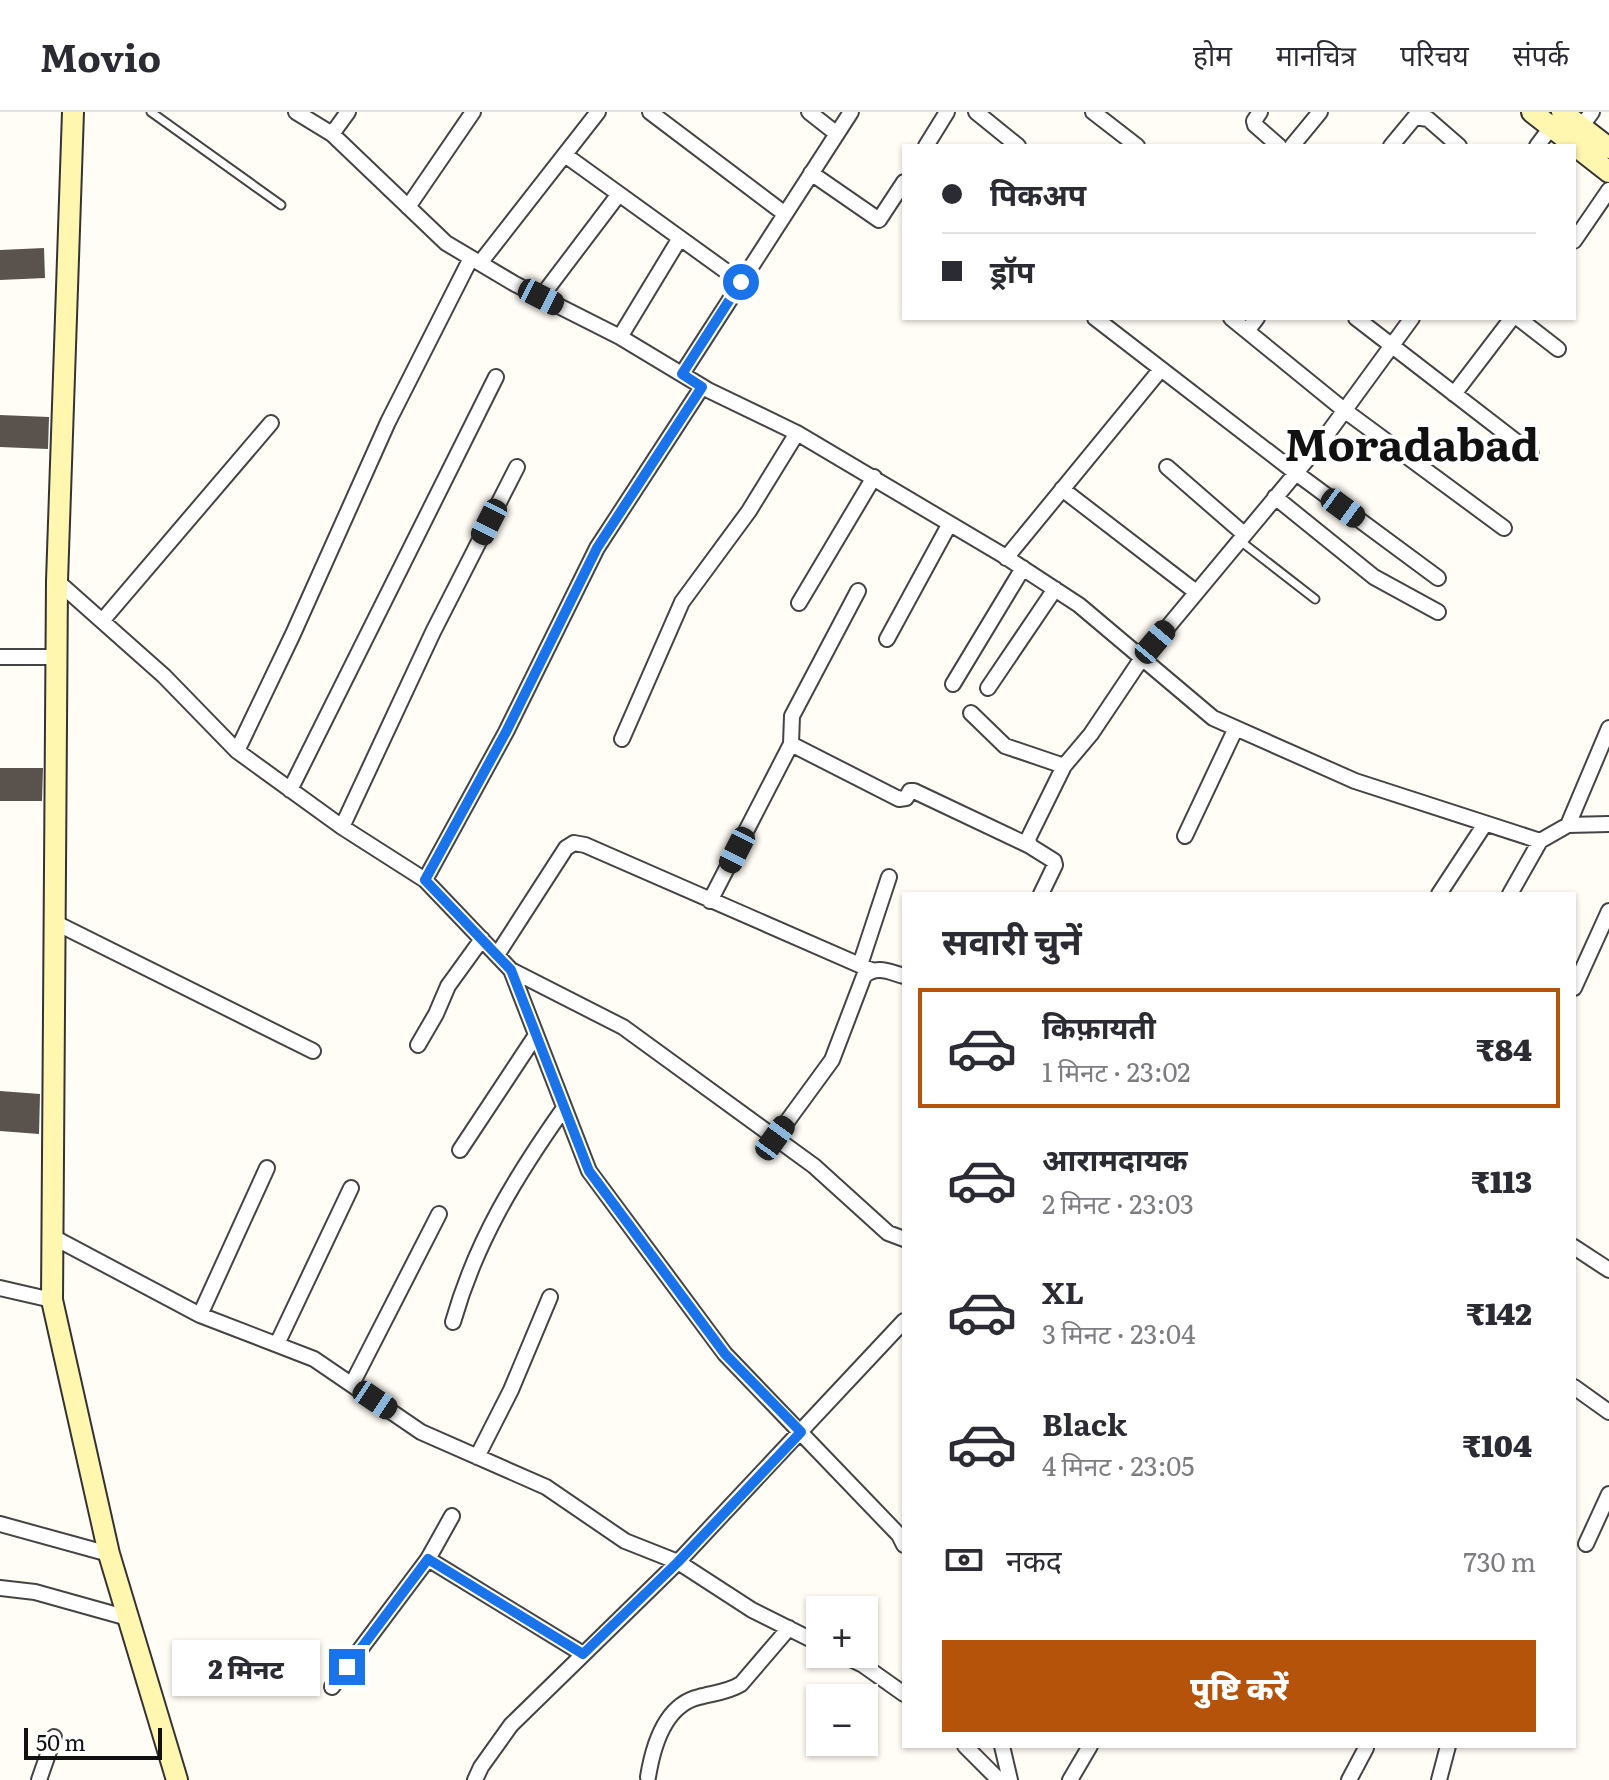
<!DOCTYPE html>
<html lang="hi">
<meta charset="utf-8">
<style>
body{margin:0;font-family:Literata,"Noto Sans Devanagari",serif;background:#f7f7f7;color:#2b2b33;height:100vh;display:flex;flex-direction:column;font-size:30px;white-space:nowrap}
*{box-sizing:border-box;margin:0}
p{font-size:26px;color:#7c7c81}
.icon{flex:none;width:44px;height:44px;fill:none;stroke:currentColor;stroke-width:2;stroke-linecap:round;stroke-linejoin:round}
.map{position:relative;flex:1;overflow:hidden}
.sheet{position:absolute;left:902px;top:780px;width:674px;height:856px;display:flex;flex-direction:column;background:#fff;border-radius:0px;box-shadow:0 2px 6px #0004}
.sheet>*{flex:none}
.hud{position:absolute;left:902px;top:32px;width:674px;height:176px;border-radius:0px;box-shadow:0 2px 6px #0004;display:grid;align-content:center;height:176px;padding:0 40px;background:#fff}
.buttons{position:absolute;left:806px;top:1484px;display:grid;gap:16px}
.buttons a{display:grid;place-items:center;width:72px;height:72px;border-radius:0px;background:#fff;box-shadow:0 2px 6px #0004;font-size:40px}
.scale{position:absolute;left:24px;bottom:20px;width:138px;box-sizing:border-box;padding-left:8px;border:4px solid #111;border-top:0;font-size:22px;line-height:28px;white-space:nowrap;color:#111;-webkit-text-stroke:6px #fff;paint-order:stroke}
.end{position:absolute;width:36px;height:36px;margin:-18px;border:10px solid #1a73e8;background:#fff;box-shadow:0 0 0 4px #fff}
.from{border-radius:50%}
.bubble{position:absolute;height:56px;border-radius:0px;background:#fff;box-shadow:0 2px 6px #0004;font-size:26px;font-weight:800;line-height:56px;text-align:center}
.car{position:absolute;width:24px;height:48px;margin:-24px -12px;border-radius:10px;box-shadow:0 0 6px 2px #0007;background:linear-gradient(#222 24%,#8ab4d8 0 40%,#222 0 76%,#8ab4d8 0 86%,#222 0)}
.hud b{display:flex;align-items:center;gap:28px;height:76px;font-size:30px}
.hud b+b{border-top:2px solid #e1e1e2}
.hud i{width:20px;height:20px;background:#2b2b33}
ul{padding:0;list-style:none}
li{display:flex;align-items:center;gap:24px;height:120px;margin:0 16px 12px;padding:0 24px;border:4px solid transparent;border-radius:0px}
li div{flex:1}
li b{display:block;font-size:30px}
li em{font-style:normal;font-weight:800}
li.on{border-color:#b45309}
li>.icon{width:72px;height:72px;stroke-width:1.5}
h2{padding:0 40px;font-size:36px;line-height:96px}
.pay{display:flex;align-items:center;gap:20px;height:88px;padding:0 40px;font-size:30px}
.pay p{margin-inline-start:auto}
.button{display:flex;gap:16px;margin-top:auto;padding:16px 40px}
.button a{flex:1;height:92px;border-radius:0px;background:#b45309;color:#fff;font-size:32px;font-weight:800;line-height:92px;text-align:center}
header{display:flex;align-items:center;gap:48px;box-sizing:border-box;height:112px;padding:0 40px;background:#fff;border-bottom:2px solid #e1e1e2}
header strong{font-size:38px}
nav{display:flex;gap:44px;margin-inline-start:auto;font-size:28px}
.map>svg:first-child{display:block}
.building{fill:#5a524d}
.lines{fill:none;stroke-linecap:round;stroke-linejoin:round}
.lane-casing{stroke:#444;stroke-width:11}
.street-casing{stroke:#444;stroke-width:18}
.secondary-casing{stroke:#333;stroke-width:24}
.lane{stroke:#fff;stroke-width:7}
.street{stroke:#fff;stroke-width:14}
.secondary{stroke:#fff6b0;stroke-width:20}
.route{stroke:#1a73e8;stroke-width:10}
.labels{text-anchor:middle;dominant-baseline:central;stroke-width:8;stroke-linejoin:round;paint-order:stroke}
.town-label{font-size:44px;font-weight:bold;fill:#111;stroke:#fff}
</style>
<header>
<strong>Movio</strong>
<nav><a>होम</a><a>मानचित्र</a><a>परिचय</a><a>संपर्क</a></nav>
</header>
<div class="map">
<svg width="1609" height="1668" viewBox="0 0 1609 1668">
<rect width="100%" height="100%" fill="#fffdf5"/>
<path class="building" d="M44,136L45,166L0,168V138Z
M0,303L49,305L48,337L0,335Z
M0,656H43L42,689H0Z
M0,979L40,982L39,1022L0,1019Z"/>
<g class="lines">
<g class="lane-casing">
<path id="lane" d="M151,0L281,93
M1239,428L1315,487"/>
</g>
<g class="street-casing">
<path id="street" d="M296,0L332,22L446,131L515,172L620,225L708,278L797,321L1001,442L1079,493L1213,606L1355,669L1540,729L1568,713L1609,712
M650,0L785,102
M809,0L837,22
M976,0L1018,34
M1093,0L1137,34
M1260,0L1254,9L1255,13L1279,34
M1581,15L1592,0
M332,22L348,0
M926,34L947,0
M1292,34L1320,0
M1391,34L1415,5L1428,7L1459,34
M1537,34L1555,10
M565,43L741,170
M811,61L879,108L904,70
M408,95L473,0
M1574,129L1609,78
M480,151L598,0
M541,185L619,82
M1095,206L1296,361L1438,466
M1231,206L1344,298L1504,416
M1356,206L1531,341
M1518,206L1558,237
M1247,219L1257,206
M620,225L680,126
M682,262L851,0
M1454,282L1512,206
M1167,355L1244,422
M1062,377L1196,480
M1275,385L1374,465L1438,500
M1006,446L1161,257
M57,469L164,564L237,639L342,715L425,768L511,858L623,915L814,1054L888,1121L904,1127
M799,491L874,365
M102,509L271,311
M887,527L949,413
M0,545H57
M953,572L1023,456
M988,576L1055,477
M971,601L1005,634L1064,654
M622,627L682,490L749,399L797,321
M791,632L899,687L906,686L910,679H914L1030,734
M237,639L293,522L388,310L471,146
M290,678L496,265
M1568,713L1609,616
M342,715L433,520L517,355
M1185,724L1235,618
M425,768L506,620L597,436L702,275
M1041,782L1055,753L1054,749L1030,734L1028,727L1064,654L1091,622L1142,546L1320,332L1412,206
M1439,782L1485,712
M1510,782L1540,729
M710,789L791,632L792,604L858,479
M56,811L313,939
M497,843L566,736L574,731L585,733L871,858
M860,853L889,765
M511,858L589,1059L725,1242L899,1423L904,1433
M1574,876L1609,799
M418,933L436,902L448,874L482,827
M775,1026L832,948L864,864C877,853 889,860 904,864
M460,1038L536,923
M53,1125L200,1203L314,1247L421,1320L546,1375L625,1429L678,1450L752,1498L820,1532
M1574,1135L1609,1158
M0,1176L52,1188
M200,1203L267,1056
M453,1210C476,1129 516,1064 564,996
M277,1232L351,1076
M352,1272L439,1102
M1574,1275L1609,1300
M477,1345L511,1278L550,1185
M0,1412L109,1442
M1586,1432L1609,1382
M428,1447L583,1542
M0,1476L35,1480L128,1506
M840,1542L863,1553L904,1582
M332,1575L428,1447L452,1404
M965,1634L999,1668
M1002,1634L1010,1668
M648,1665C653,1634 665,1593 699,1585C714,1581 728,1580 741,1572L789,1516
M39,1668L54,1625
M475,1668L481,1655L511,1613L678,1450L904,1209
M1070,1668L1090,1634
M1349,1668L1366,1636
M1439,1668L1448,1634"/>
</g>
<g class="secondary-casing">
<path id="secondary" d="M73,0L57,469L52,1188L109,1442L177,1668
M1532,0L1609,60
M1562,0L1609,36"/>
</g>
<use href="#lane" class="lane"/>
<use href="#street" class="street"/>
<use href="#secondary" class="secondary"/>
</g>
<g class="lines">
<path class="route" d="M347,1555L428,1447L583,1542L678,1450L801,1320L725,1242L589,1059L511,858L425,768L506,620L597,436L702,275L682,262L741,170"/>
</g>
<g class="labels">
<g class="town-label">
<text x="1412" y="330">Moradabad</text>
</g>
</g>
</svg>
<div class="buttons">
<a>+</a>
<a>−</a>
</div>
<div class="scale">50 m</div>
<i class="end from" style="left:741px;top:170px"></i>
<i class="end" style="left:347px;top:1555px"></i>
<div class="bubble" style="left:172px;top:1528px;width:148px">2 मिनट</div>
<i class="car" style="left:541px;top:185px;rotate:117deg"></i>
<i class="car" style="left:1343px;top:396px;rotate:126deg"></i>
<i class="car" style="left:489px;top:410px;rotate:207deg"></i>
<i class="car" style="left:1155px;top:530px;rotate:40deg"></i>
<i class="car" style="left:737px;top:738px;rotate:207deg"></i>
<i class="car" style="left:775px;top:1026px;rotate:36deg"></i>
<i class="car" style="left:375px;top:1288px;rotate:124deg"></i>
<div class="hud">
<b><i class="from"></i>पिकअप</b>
<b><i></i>ड्रॉप</b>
</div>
<section class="sheet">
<h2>सवारी चुनें</h2>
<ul>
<li class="on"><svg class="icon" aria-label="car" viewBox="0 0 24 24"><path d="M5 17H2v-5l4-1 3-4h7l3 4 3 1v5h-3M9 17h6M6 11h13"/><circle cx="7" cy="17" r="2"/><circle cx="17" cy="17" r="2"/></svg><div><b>किफ़ायती</b><p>1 मिनट · 23:02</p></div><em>₹84</em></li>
<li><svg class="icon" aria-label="car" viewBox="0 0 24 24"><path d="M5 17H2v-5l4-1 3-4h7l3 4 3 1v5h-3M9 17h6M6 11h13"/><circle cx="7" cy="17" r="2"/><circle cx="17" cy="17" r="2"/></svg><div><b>आरामदायक</b><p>2 मिनट · 23:03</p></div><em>₹113</em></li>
<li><svg class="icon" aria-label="car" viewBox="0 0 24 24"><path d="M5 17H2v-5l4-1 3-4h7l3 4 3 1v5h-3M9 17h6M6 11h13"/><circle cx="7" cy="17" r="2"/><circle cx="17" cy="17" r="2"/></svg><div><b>XL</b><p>3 मिनट · 23:04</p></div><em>₹142</em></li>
<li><svg class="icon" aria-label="car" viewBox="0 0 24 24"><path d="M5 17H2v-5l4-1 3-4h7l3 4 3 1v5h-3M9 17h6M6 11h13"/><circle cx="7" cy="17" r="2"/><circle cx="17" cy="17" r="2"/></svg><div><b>Black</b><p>4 मिनट · 23:05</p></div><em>₹104</em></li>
</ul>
<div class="pay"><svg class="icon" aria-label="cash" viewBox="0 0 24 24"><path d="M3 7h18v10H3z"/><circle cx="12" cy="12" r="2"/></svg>नकद<p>730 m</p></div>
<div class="button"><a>पुष्टि करें</a></div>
</section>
</div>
